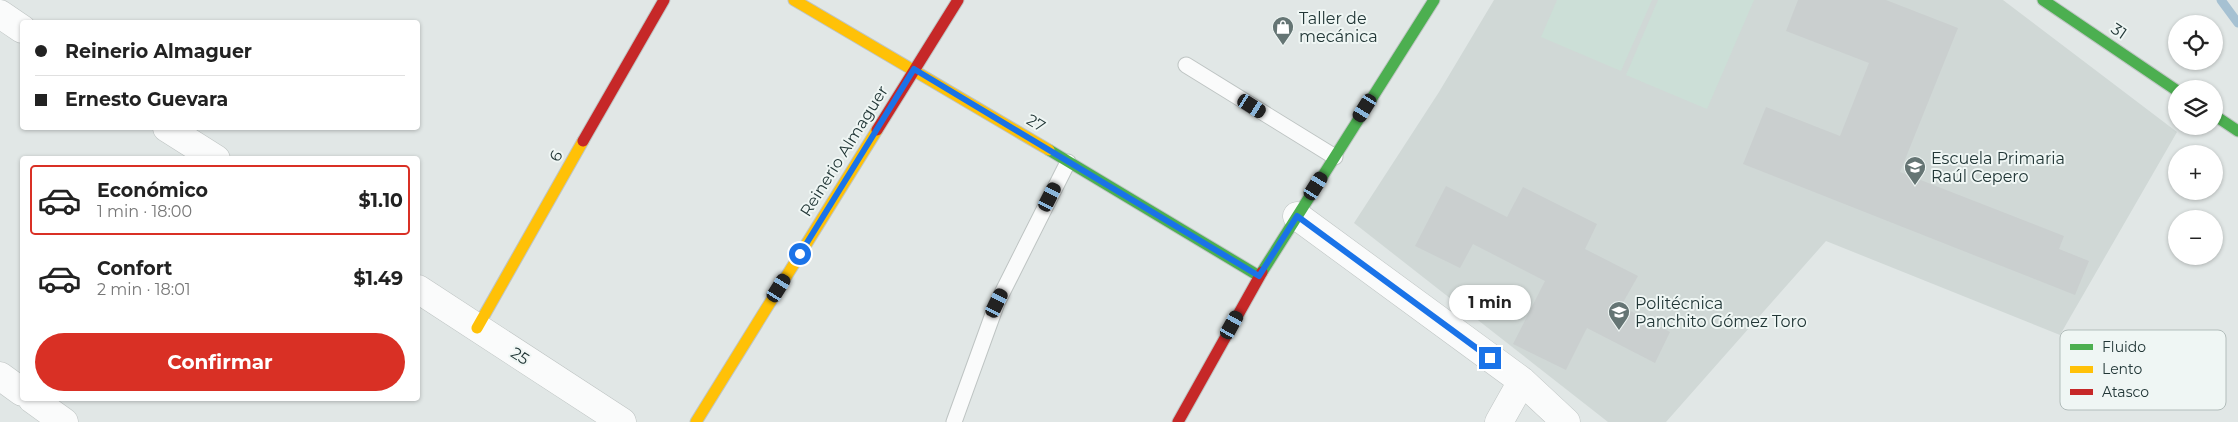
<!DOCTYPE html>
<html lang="es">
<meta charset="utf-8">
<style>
body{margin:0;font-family:Montserrat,sans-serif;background:#f6f6f6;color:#222;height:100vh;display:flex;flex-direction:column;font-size:19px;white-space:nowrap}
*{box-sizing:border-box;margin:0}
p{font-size:16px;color:#767676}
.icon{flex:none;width:28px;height:28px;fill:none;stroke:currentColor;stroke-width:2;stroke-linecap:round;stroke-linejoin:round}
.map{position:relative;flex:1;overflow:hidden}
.drawer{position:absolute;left:20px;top:156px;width:400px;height:245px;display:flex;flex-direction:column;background:#fff;border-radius:5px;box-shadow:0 1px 4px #0004}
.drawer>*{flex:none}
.top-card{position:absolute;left:20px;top:20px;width:400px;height:110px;border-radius:5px;box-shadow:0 1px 4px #0004;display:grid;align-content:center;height:110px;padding:0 15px;background:#fff}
.controls{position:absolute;left:2168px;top:15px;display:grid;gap:10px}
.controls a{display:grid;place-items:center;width:55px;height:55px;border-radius:50%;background:#fff;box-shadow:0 1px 4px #0004;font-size:25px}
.end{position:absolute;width:22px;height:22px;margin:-11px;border:6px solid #1a73e8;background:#fff;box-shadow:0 0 0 2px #fff}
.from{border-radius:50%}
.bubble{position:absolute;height:35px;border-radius:18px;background:#fff;box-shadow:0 1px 4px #0004;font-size:16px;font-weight:700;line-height:35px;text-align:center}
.car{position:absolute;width:15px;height:30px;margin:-15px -8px;border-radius:6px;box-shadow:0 0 4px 1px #0007;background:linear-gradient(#222 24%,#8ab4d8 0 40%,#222 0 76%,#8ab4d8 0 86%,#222 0)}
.top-card b{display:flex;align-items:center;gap:18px;height:48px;font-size:19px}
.top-card b+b{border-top:1px solid #e0e0e0}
.top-card i{width:12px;height:12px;background:#222}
ul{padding:9px 0 0;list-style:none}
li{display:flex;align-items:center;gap:15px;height:70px;margin:0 10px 8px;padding:0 5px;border:2px solid transparent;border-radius:5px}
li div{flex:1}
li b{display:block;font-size:19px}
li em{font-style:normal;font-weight:700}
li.active{border-color:#d93025}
li>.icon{width:45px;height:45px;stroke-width:1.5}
.primary-button{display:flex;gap:10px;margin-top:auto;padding:10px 15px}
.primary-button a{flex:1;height:58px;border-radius:30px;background:#d93025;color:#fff;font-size:20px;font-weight:700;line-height:58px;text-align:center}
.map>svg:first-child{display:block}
.built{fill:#d0d8d6}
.green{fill:#ccdfd7}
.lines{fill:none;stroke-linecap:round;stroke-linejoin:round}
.stream{stroke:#a6c1d2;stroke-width:9}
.building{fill:#cacfcf}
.lane-casing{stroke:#bec4c3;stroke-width:17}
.street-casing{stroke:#bec4c3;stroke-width:29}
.fast-casing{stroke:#bfc5c4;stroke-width:13}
.slow-casing{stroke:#bfc5c4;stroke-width:13}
.jam-casing{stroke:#bfc5c4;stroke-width:13}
.lane{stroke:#fafbfb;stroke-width:15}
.street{stroke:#fafbfb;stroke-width:28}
.fast{stroke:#4caf50;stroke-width:11}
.slow{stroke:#ffc107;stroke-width:11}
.jam{stroke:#c62828;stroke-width:11}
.route{stroke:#1a73e8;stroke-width:6}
.labels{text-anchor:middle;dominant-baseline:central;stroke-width:4;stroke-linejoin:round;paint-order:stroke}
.poi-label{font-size:16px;fill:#223737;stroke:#eff6f4;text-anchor:start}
.street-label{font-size:16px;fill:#223737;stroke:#eff6f4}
.key{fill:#eff6f4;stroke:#b2bdbb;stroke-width:1}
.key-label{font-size:14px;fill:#223737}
</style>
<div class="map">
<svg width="2238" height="422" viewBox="0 0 2238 422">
<rect width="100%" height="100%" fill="#e1e7e6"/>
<path class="built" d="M1494,0H2003L2177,132L2060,335L1826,241L1666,422H1608L1354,223L1439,92Z"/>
<path class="green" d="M1557,0H1652L1621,71L1541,37Z
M1658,0H1754L1707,109L1626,75Z"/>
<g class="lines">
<path class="stream" d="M2221,0L2238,23"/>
</g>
<path class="building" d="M1798,0H1886L1958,28L1900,172L2064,236L2059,249L2089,261L2075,295L1743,164L1766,107L1840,136L1869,63L1786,31Z
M1446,186L1507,217L1523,187L1597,224L1585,249L1638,276L1621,306L1670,332L1655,363L1587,328L1566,370L1513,344L1545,281L1473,244L1460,268L1415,246Z"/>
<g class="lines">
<g class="lane-casing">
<path id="lane" d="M1186,65L1335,157
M954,422L997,303L1068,162"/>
</g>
<g class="street-casing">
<path id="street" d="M0,14L22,29
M167,128L216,159
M1297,216L1522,381L1566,422
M418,289L622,422
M0,376L22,392
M32,399L64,422
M1499,422L1522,381"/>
</g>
<g class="fast-casing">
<path id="fast" d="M2043,0L2176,90
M2214,115L2238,131
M1049,150L1259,276
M1262,272L1434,0"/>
</g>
<g class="slow-casing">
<path id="slow" d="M794,0L1049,150
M477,328L583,141
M696,422L877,130"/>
</g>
<g class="jam-casing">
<path id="jam" d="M877,130L958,0
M583,141L664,0
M1178,422L1262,272"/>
</g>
<use href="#lane" class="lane"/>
<use href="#street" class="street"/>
<use href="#fast" class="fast"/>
<use href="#slow" class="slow"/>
<use href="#jam" class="jam"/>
</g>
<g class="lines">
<path class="route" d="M800,254L914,69L1259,276L1297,216L1490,358"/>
</g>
<defs>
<g id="shop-pin" transform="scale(1.125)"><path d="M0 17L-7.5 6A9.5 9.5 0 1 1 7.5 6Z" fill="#657574" stroke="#eff6f4"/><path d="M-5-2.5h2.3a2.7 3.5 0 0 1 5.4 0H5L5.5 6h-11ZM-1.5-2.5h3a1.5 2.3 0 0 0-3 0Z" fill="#fff"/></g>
<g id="school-pin" transform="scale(1.125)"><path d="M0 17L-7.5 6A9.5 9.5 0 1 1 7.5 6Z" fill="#657574" stroke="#eff6f4"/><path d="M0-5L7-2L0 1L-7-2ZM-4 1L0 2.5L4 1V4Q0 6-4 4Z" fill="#fff"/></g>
</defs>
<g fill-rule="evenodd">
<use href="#shop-pin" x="1283" y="27"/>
<use href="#school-pin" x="1915" y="167"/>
<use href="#school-pin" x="1619" y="312"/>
</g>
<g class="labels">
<g class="poi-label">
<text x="1299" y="18">Taller de<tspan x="1299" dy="18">mecánica</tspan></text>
<text x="1931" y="158">Escuela Primaria<tspan x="1931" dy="18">Raúl Cepero</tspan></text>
<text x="1635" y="303">Politécnica<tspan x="1635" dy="18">Panchito Gómez Toro</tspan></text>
</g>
<g class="street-label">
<text transform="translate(2119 31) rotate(34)">31</text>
<text transform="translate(1036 123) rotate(31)">27</text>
<text transform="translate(844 151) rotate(-58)">Reinerio Almaguer</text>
<text transform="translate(556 156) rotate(-60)">6</text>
<text transform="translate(520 356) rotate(33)">25</text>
</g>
</g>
<rect x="2060" y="330" width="166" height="80" rx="8" class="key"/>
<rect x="2070" y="344" width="23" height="6" fill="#4caf50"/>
<rect x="2070" y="366" width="23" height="7" fill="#ffc107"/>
<rect x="2070" y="389" width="23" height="6" fill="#c62828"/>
<g class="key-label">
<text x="2102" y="352">Fluido</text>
<text x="2102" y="374">Lento</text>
<text x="2102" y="397">Atasco</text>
</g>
</svg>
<div class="controls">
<a><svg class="icon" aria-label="locate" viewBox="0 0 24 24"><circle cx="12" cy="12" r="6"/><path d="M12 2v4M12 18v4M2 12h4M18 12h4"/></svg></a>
<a><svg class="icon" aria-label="layers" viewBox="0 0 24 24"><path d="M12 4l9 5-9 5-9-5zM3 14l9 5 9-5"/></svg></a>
<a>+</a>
<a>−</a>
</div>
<i class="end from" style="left:800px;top:254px"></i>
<i class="end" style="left:1490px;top:358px"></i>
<div class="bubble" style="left:1449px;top:285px;width:82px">1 min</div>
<i class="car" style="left:1252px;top:106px;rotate:122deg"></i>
<i class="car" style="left:1365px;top:108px;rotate:212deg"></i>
<i class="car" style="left:1316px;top:186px;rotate:32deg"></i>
<i class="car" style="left:1050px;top:197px;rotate:27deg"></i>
<i class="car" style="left:779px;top:288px;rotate:32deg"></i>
<i class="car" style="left:997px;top:303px;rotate:26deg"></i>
<i class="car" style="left:1232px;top:325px;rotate:29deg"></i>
<div class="top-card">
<b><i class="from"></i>Reinerio Almaguer</b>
<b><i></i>Ernesto Guevara</b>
</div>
<section class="drawer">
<ul>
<li class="active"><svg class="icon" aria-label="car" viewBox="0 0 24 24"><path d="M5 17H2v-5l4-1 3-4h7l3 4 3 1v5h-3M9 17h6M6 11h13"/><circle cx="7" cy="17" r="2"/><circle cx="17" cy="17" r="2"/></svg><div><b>Económico</b><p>1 min · 18:00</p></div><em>$1.10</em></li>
<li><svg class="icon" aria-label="car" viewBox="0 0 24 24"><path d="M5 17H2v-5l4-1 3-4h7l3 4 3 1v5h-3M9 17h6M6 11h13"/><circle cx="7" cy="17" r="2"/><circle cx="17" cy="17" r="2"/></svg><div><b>Confort</b><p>2 min · 18:01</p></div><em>$1.49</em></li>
</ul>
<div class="primary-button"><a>Confirmar</a></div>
</section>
</div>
